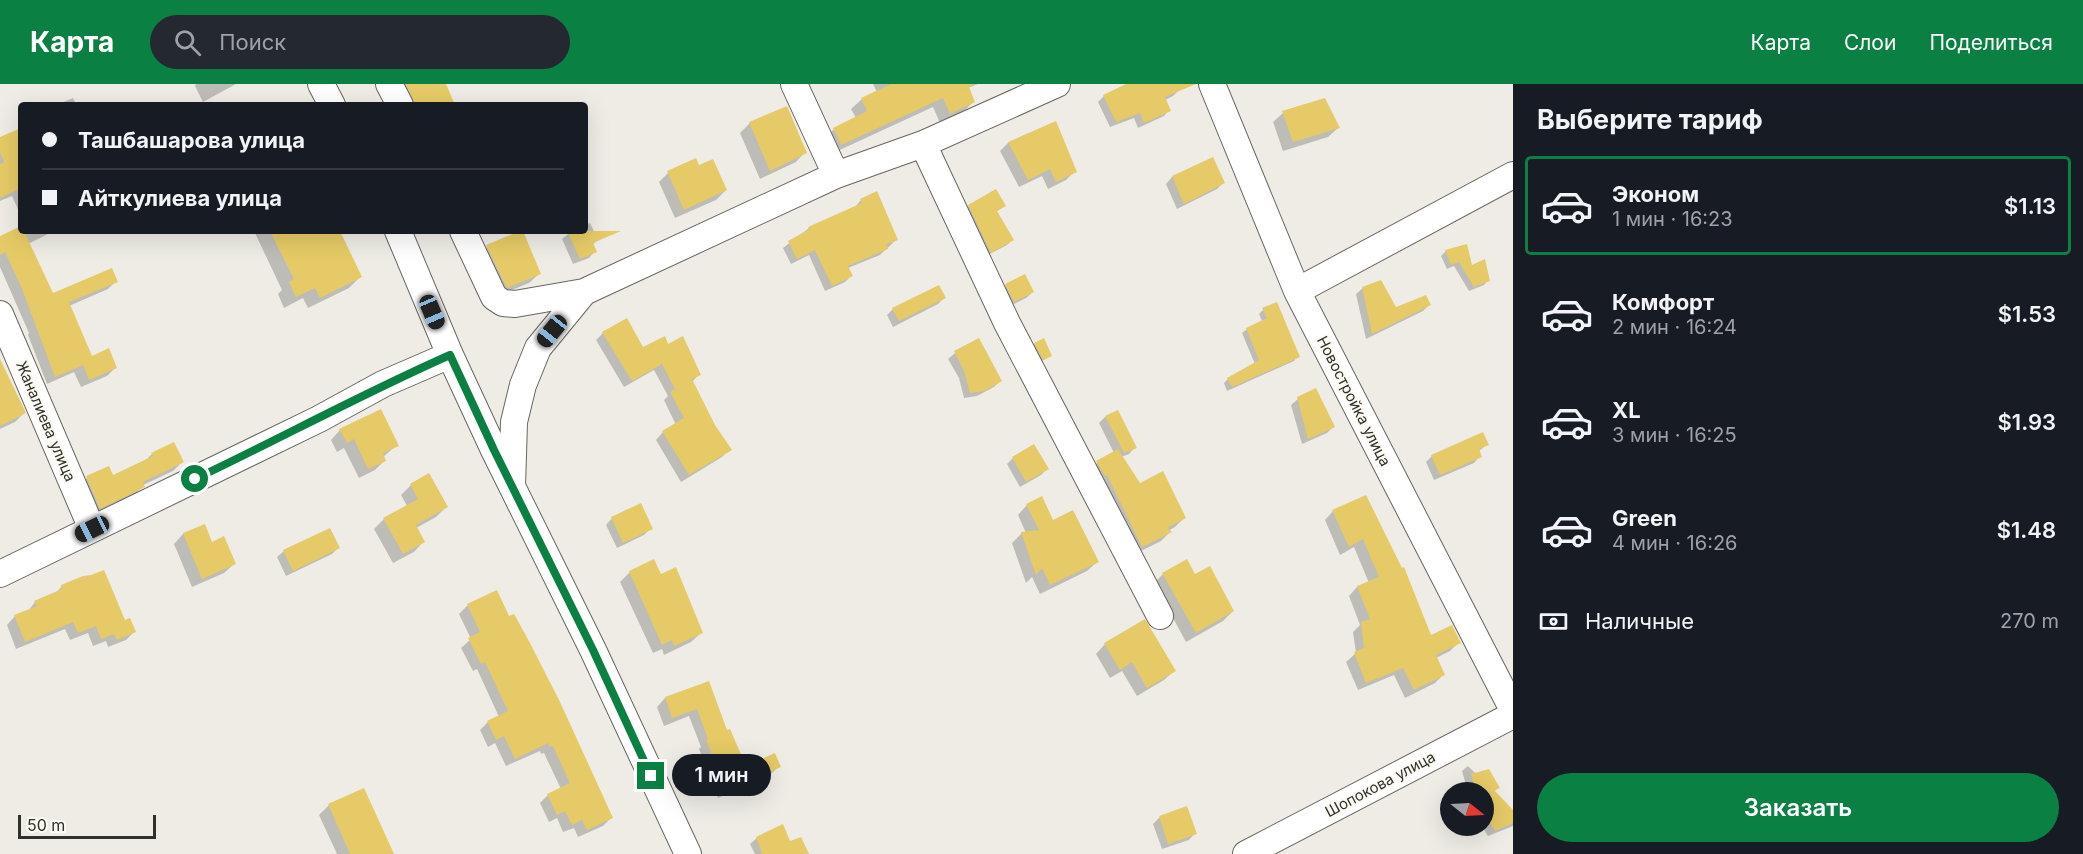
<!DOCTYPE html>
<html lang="ru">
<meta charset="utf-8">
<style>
body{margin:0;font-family:Inter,sans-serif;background:#242831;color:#f1f3f6;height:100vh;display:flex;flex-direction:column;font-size:22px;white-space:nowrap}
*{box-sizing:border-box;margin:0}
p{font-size:20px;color:#9ea1a6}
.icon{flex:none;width:33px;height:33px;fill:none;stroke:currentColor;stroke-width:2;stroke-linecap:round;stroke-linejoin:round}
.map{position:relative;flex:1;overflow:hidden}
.sheet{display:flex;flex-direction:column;background:#171b24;width:570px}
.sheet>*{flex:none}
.guide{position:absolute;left:18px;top:18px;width:570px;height:132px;border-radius:6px;box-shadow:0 6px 24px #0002;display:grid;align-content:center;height:132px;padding:0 24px;background:#171b24}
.needle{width:39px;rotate:108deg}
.controls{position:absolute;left:1440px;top:698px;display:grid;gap:12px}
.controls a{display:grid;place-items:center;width:54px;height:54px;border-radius:50%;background:#171b24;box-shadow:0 6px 24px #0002;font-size:30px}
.scale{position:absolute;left:18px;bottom:15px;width:138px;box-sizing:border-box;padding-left:6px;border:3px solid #30302d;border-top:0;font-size:16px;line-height:21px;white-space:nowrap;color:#30302d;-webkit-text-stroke:4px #fcfaf2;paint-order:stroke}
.end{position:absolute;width:27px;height:27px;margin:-14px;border:8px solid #0b8043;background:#fff;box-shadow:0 0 0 3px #fff}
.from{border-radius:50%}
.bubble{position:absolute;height:42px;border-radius:21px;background:#171b24;box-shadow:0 6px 24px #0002;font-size:20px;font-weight:600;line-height:42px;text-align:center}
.car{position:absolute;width:18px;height:36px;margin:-18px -9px;border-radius:8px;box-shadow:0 0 4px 2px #0007;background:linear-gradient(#222 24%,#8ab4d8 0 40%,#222 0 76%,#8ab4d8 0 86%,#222 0)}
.guide b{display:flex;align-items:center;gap:21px;height:57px;font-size:22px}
.guide b+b{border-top:2px solid #363941}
.guide i{width:15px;height:15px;background:#f1f3f6}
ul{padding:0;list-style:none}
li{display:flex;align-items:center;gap:18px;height:99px;margin:0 12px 9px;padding:0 12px;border:3px solid transparent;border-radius:6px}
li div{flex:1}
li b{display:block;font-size:22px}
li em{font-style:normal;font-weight:600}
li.on{border-color:#0b8043}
li>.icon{width:54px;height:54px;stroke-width:1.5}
h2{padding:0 24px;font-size:27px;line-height:72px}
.pay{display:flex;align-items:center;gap:15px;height:66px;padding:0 24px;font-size:22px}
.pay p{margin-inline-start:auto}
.primary-button{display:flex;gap:12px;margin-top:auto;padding:12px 24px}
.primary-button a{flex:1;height:69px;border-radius:36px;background:#0b8043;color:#fff;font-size:24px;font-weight:600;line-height:69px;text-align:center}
header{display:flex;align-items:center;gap:36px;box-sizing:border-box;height:84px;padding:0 30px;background:#0b8043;color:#fff}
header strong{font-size:28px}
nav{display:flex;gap:33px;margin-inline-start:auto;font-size:21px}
.search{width:420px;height:54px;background:#242831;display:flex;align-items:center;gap:15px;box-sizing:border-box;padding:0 21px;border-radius:33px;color:#9ea1a6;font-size:22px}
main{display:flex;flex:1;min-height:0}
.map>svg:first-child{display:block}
.shadow{fill:#0003}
.building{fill:#e6ca67}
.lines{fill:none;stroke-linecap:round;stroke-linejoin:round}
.minor-casing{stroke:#686660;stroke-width:28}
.minor{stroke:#fff;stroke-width:26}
.route{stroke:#0b8043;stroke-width:8}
.labels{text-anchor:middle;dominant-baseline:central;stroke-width:4.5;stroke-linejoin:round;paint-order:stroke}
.street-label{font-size:15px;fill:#30302d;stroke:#fcfaf2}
</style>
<header>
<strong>Карта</strong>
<div class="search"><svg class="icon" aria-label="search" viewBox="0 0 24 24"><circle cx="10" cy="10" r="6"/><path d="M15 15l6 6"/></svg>Поиск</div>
<nav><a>Карта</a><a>Слои</a><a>Поделиться</a></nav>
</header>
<main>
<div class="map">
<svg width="1513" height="770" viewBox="0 0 1513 770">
<rect width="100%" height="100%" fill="#eeece5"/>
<path class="shadow" d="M196,0H236L203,18L195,2Z
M391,0H429L454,21H404Z
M873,0H978L968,4L974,17L964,27L940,39L933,23L831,70L824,55L834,45L856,34L851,25L862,15L877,8Z
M1130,0H1177L1179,6L1173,12L1165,16L1169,26L1164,32L1138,44L1134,34L1110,43L1098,18L1104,12Z
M73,14L76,21H59L61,19Z
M1324,16L1338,44L1328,53L1283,67L1273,38L1283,29Z
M750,39L805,68L796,78L760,95L740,49Z
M21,46V132L12,112L0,117V55Z
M1029,49L1075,87L1066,96L1048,105L1042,92L1019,103L1000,67L1008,59Z
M1213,75L1223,99L1217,105L1177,125L1166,100L1172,93Z
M698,83L726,106L716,116L675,134L659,98L668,89Z
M861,116L896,156L880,171L848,184L851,192L845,198L825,207L809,171L791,180L783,164L809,144L855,123Z
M969,122H1004L996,128L1012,156L1007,161L986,172L964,127Z
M590,139L598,156L592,161L595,167L589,174L573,180L562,155L572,147H585V141Z
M21,143V147H54L28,160L53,211L116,197L108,205L69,222L91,273L115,284L107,292L81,303L74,288L47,300L28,251L29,249L0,183V154Z
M254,147H339L361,192L349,204L308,224L303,214L284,224L278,210L282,206Z
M487,163L539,190L529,199L497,212L478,172Z
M1446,167L1471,184L1488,196L1484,201L1469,207L1454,182L1447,185L1441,172Z
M1006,201L1033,208L1026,214L1008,223L1000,207Z
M1363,204L1395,225L1429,221L1423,227L1366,255L1356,210Z
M944,214L938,220L893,243L887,231L893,225Z
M1263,226L1298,272L1294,277L1227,307L1224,299L1228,295L1255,280L1242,249L1247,245L1262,237L1259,230Z
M603,249L642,265L668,262L699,290L692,298L714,341L730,365L722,373L681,398L656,356L663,348L676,341L664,316L668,312L654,286L624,303L596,256Z
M978,256L1000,297L994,303L977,312L964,314L959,294L948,275L955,269Z
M1035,260L1051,272L1040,278L1032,262Z
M0,310L24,329L15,338L0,345Z
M1298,315L1333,343L1327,349L1302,360L1291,321Z
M1117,328L1135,363L1129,370L1121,373L1139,401L1184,434L1175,443L1168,447L1170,448L1161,457L1133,471L1088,388L1097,379L1114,369L1099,339L1105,333Z
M340,346L397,361L383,373L385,376L375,386L359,394L344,364L337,368L331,356Z
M1487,360L1478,368L1480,372L1474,379L1434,396L1426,378L1432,372Z
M152,370L182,378L173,387L143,401L135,411L91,432L78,402L87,394L108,384L113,393L144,378Z
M1013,374L1047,385L1041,391L1020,403L1007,380Z
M411,401L446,423L436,433L416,444L423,458L414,468L393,479L374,445L384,435L407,422L401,411Z
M1365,413L1430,553L1459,558L1450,567L1436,574L1443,591L1435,599L1405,614L1394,591L1358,606L1346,578L1356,569L1353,548L1360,541L1349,512L1357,503L1369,499L1354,463L1340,471L1325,436L1333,427Z
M1027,421L1053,438L1097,478L1087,487L1040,510L1032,493L1026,499L1012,459L1022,449H1026L1018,431Z
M612,434L651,444L644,451L617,464L606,441Z
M204,442L211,459L234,480L224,489L192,503L174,460L183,450Z
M338,464L332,470L286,492L277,473L284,467Z
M630,488L660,492L701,549L691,558L664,571L662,565L653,569L620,498Z
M1163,490L1195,492L1233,527L1223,537L1186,558L1154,499Z
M62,502L124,538L134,548L126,556L108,563L106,557L93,562L88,549L70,556L65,545L16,565L7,541L15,532L28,527L35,518L55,510Z
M496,508L611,734L603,742L578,753L574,744L563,748L557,734L549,738L540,719L548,711L561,705L544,669L541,670L540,667L506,682L495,659L488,663L480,646L488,638L499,633L477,585L473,587L461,564L471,555L459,530L467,522Z
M1105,560L1174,587L1164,596L1137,612L1122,587L1110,594L1096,570Z
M708,598L726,648L746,684L779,682L771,690L718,714L699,665L701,663L689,632L664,642L657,623L665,614Z
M1468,682L1476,690L1498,704L1493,708L1513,728V742L1488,752L1481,741H1484V708H1468L1462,687Z
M329,721L392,770H337L319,731Z
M1186,724L1195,749L1189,756L1162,765L1153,740L1159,734Z
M757,754L781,770H755L750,760Z"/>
<path class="building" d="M406,0H446L455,21H415Z
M891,0H975L957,8L969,3L975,18L950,30L943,14L841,61L833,44L867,27L861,14Z
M1126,0H1196L1165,13L1171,27L1144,39L1140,29L1116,38L1103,11Z
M1325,14L1340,44L1293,58L1282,27Z
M787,22L807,69L770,87L749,38Z
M1056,37L1077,88L1056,98L1050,85L1028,96L1008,58Z
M21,44V104L0,114V80L4,78L0,68V53Z
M1213,73L1225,99L1184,120L1172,92Z
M696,74L699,81L713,75L727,106L684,126L667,87Z
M996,105L1006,122L997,127L1014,156L991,169L968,121Z
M877,107L898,156L887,160L888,165L848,182L853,192L832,202L815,166L797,175L788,157L810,145L808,143L862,119L860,115Z
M21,142V147H24L53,209L112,184L118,198L69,218L92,272L109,264L117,284L89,296L83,281L55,293L21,202L5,168L0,171V152Z
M270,147H340L362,193L320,214L315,204L296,213L289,198L294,195Z
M520,147H523L541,190L507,204L486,161Z
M567,147H621L593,159L597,168L580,175Z
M1467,160L1472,181L1485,175L1490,197L1474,203L1459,178L1451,181L1445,166Z
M1025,190L1034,208L1014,218L1005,200Z
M1381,196L1396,223L1426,211L1431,221L1372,250L1362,203Z
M939,201L946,214L899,237L892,224Z
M1277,218L1300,273L1232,303L1227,294L1259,276L1246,244L1267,234L1262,224Z
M627,234L643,263L665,252L668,260L683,252L701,291L692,295L715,341L732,366L689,391L662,347L684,334L670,308L675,305L662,280L632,297L602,248Z
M979,254L1002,297L985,307L970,309L964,287L954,267Z
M1044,254L1052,272L1043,276L1034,259Z
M0,275L26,329L0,342Z
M1316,304L1335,343L1308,355L1297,313Z
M381,325L399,362L383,369L386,377L368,385L354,355L347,359L339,345Z
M1118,326L1137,364L1124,369L1105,332Z
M1483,348L1489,361L1479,365L1482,373L1440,391L1431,371Z
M174,358L184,378L143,398L145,403L100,425L86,392L109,382L113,391L153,372L151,369Z
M1034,360L1049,385L1026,398L1012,373Z
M1118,365L1140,399L1163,387L1186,434L1167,444L1172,448L1142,463L1107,391L1105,392L1096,377Z
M429,389L448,423L416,441L425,458L403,470L383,434L418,415L410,400Z
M1366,411L1402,484L1404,483L1431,551L1452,541L1461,559L1436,571L1445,591L1414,606L1403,584L1366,599L1354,568L1364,564L1361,538L1370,535L1357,502L1379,493L1363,455L1349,463L1332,426Z
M1042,412L1053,436L1073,426L1099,478L1050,501L1042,484L1036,491L1021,448L1039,446L1026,420Z
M641,419L653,445L623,459L611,433Z
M205,440L212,458L224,452L236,480L202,495L183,449Z
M330,444L340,464L293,487L283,466Z
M654,475L661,490L676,483L703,549L674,562L672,556L662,561L629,487Z
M1187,475L1195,490L1210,482L1234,527L1196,549L1162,489Z
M104,486L125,536L130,534L136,548L117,556L114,550L101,555L96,542L78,549L73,538L25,558L14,531L37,522L34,517L62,505L61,501L83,492L91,491Z
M497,506L509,532L514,530L530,559L560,618L613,734L587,746L582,736L572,741L565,727L557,731L547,710L570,699L553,662L550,663L548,659L515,675L504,652L496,656L487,637L508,627L485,578L481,580L468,554L480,548L467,520Z
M1145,535L1176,587L1147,604L1132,578L1120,586L1104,559Z
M709,597L727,646L730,645L746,682L775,669L781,683L727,707L706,656L708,655L697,625L672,634L665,613Z
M1489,685L1500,704L1494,706L1513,726V739L1495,747L1484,730V708H1476L1471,690Z
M364,704L394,770H350L328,720Z
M1187,722L1197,750L1168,760L1159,732Z
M783,740L790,757L801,753L809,770H762L756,753Z"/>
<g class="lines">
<g class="minor-casing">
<path id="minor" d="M321,0L332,21
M389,0L400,21
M794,0L836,91
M1212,0L1297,207L1513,626
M923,60L1007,239L1160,532
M398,147L450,271L494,366L593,566L688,770
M463,147L494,213L503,219L515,220L584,208
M1297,207L1513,91
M0,230L92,445
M512,402L514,338L523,301L538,264L584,208L836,91L923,60L1057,0
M0,490L319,335L383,300L450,271
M1246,770L1513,631"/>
</g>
<use href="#minor" class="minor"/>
</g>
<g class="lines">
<path class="route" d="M195,395C281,354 364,309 450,271L494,366L593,566L651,692"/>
</g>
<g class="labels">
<g class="street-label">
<text transform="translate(1354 317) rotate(63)">Новостройка улица</text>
<text transform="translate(46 337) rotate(67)">Жаналиева улица</text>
<text transform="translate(1380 700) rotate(-28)">Шопокова улица</text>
</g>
</g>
</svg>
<div class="controls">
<a><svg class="needle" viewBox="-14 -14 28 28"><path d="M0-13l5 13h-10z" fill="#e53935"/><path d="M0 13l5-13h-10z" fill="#9ea1a6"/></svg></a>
</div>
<div class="scale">50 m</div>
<i class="end from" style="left:195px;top:395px"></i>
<i class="end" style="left:651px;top:692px"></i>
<div class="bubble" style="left:672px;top:670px;width:99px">1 мин</div>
<i class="car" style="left:432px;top:228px;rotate:157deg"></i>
<i class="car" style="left:552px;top:247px;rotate:219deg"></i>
<i class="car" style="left:92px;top:445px;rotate:244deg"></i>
<div class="guide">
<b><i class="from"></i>Ташбашарова улица</b>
<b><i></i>Айткулиева улица</b>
</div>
</div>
<section class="sheet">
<h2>Выберите тариф</h2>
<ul>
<li class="on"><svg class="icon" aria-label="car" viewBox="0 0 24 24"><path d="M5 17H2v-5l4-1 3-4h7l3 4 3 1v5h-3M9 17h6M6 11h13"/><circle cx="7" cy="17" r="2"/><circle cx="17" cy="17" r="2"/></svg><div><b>Эконом</b><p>1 мин · 16:23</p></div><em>$1.13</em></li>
<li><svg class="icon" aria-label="car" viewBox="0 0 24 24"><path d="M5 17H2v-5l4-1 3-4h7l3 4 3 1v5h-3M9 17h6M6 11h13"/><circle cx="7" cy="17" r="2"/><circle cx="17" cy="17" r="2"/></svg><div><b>Комфорт</b><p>2 мин · 16:24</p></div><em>$1.53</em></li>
<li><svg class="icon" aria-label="car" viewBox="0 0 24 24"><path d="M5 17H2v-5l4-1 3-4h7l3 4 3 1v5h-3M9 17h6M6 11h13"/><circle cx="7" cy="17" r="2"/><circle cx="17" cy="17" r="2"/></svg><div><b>XL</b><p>3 мин · 16:25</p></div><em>$1.93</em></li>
<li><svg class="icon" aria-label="car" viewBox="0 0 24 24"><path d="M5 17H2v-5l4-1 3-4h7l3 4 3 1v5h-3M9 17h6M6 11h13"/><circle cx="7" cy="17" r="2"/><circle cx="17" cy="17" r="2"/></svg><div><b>Green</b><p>4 мин · 16:26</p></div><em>$1.48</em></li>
</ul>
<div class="pay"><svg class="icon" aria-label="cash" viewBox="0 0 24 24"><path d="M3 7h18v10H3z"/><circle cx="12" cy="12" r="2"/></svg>Наличные<p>270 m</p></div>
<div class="primary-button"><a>Заказать</a></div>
</section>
</main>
